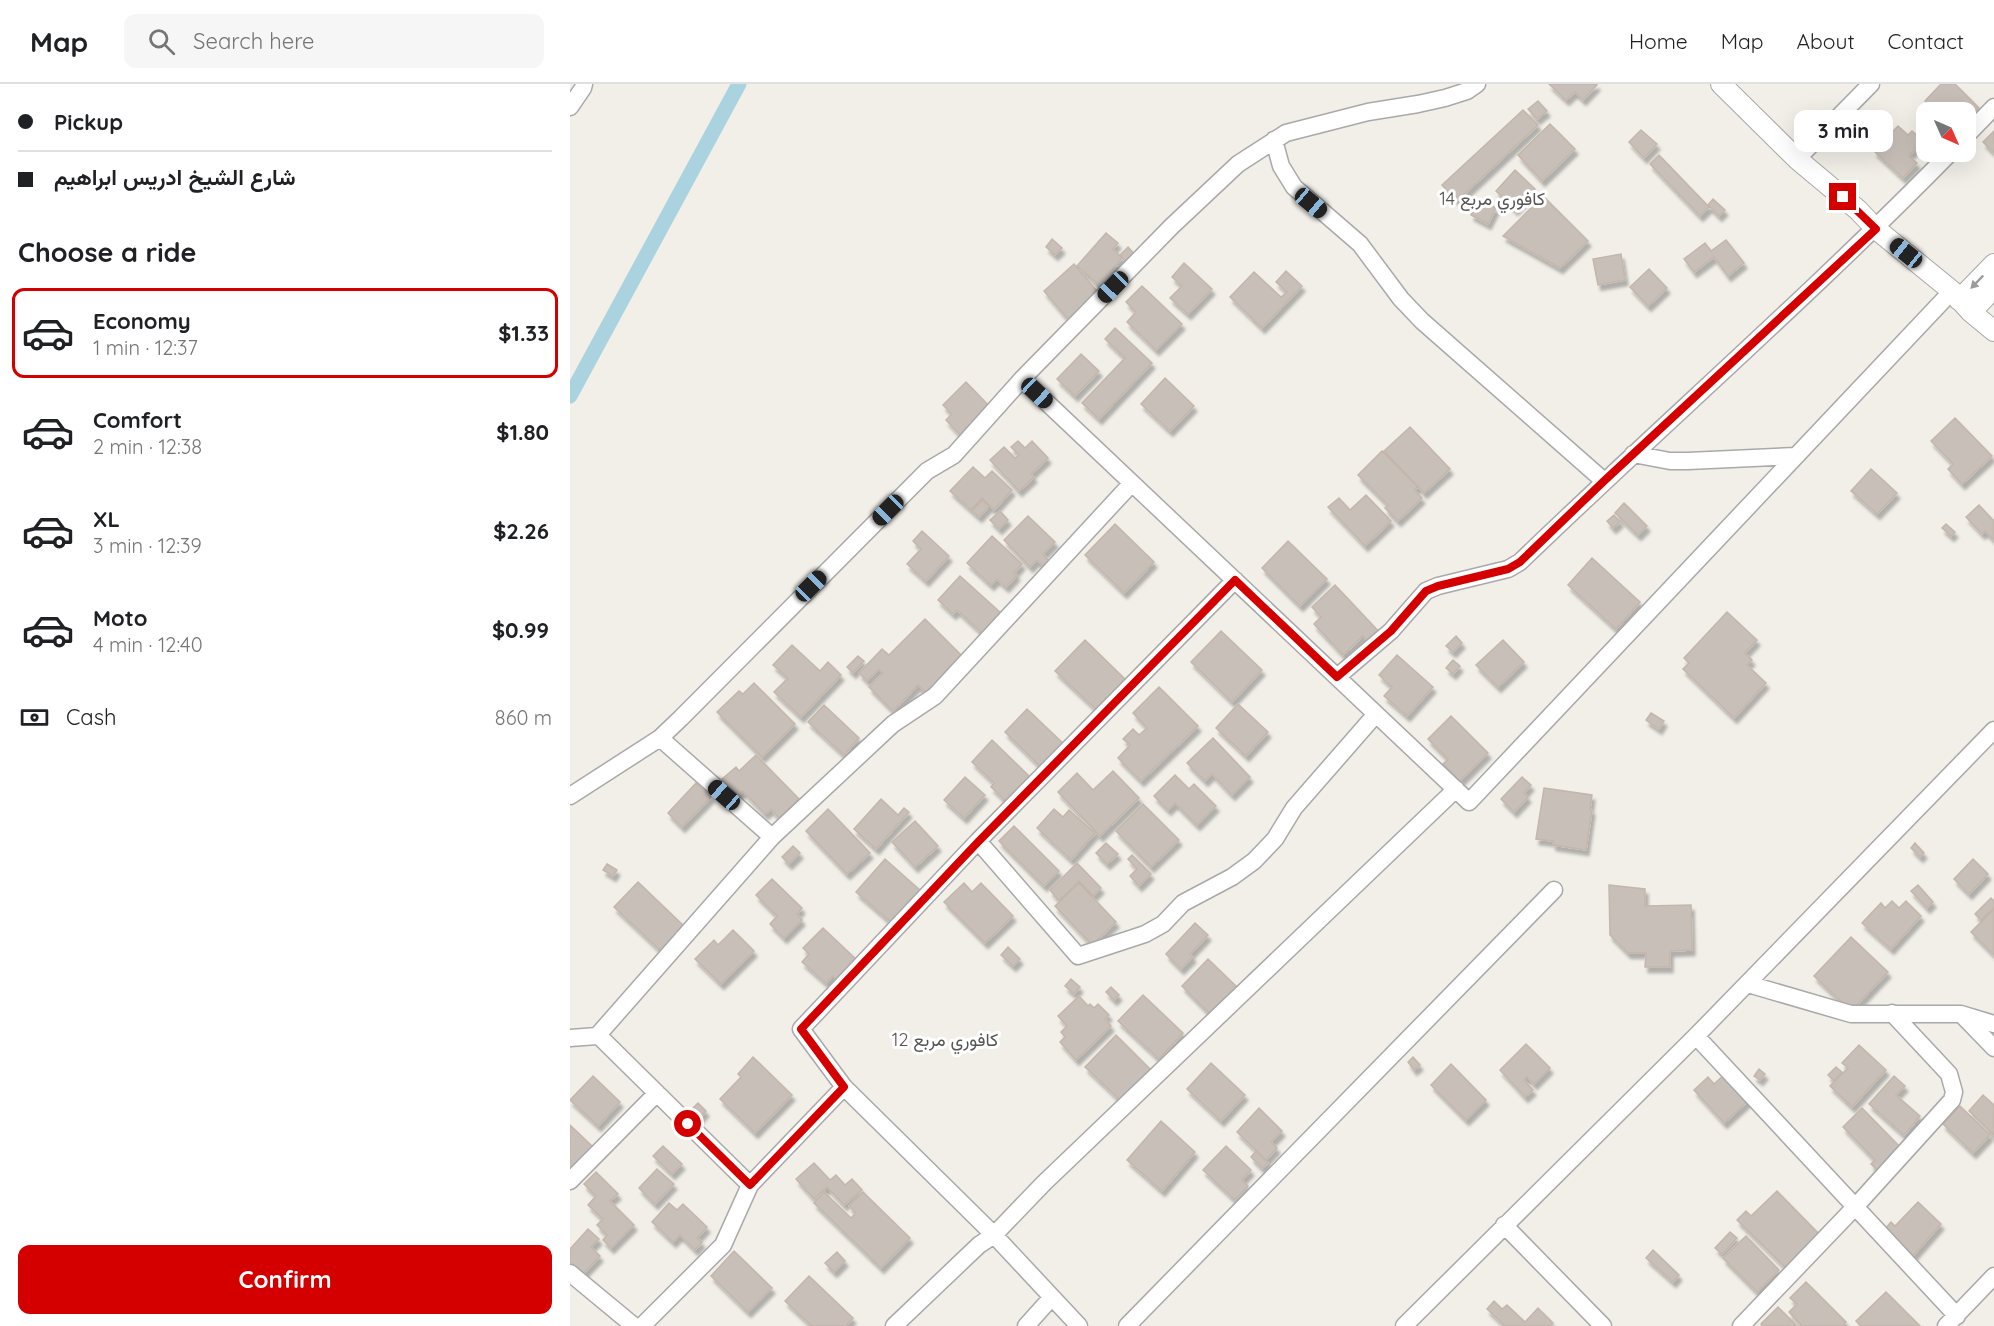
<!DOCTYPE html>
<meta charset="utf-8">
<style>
body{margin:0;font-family:Quicksand,Vazirmatn,sans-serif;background:#f6f6f6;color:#202124;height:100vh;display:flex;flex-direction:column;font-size:22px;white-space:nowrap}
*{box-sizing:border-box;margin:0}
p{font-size:20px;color:#757577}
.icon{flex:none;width:33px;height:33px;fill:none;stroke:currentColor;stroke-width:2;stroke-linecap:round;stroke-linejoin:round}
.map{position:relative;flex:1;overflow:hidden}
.panel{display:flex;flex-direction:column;background:#fff;width:570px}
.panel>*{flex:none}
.guide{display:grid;align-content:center;height:132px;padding:0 18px;background:#fff}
.needle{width:39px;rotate:135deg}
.fabs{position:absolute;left:1346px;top:18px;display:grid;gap:12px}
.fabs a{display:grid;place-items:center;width:60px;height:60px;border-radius:12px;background:#fff;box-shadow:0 6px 24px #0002;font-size:30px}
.end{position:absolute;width:27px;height:27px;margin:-14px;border:8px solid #d40000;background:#fff;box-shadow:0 0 0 3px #fff}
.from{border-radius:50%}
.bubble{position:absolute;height:42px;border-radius:12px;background:#fff;box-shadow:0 6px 24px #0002;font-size:20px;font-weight:700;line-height:42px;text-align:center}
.car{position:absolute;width:18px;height:36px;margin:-18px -9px;border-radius:8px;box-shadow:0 0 4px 2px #0007;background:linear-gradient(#222 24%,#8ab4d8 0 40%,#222 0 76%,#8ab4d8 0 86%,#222 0)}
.guide b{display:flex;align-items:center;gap:21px;height:57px;font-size:22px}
.guide b+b{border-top:2px solid #e0e0e0}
.guide i{width:15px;height:15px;background:#202124}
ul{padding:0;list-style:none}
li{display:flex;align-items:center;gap:18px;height:90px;margin:0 12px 9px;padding:0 6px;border:3px solid transparent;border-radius:12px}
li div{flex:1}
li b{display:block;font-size:22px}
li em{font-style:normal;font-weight:700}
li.current{border-color:#d40000}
li>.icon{width:54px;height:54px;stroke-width:1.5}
h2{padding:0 18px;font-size:27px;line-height:72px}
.pay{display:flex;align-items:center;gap:15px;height:66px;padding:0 18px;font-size:22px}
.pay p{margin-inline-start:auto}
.primary-button{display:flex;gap:12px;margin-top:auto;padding:12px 18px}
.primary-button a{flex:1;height:69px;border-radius:12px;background:#d40000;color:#fff;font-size:24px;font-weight:700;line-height:69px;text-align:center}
header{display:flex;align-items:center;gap:36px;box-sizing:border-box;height:84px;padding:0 30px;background:#fff;border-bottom:2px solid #e0e0e0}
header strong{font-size:28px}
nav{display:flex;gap:33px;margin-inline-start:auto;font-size:21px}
.search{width:420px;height:54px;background:#f6f6f6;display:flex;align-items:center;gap:15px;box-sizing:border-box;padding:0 21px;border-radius:12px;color:#757577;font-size:22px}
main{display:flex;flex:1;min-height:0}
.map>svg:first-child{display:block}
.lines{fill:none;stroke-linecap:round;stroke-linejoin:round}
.canal{stroke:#aad3df;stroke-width:15}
.building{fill:#c7bfb8;stroke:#c4b6ab;stroke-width:1.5;filter:url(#shadow)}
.minor-casing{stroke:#a9a9a9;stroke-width:19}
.tertiary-casing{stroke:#a9a9a9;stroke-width:22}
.minor{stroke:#fff;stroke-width:16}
.tertiary{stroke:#fff;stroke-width:20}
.oneway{fill:#9c9c9c}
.route{stroke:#d40000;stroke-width:8}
.labels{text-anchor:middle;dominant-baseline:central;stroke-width:6;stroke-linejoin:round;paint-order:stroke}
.neighbourhood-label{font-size:18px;fill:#555;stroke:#fff}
</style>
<header>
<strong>Map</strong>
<div class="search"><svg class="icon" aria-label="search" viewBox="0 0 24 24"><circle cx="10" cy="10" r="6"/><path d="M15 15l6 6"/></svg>Search here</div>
<nav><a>Home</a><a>Map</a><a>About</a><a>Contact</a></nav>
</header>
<main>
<section class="panel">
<div class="guide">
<b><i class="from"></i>Pickup</b>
<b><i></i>شارع الشيخ ادريس ابراهيم</b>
</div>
<h2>Choose a ride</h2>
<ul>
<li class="current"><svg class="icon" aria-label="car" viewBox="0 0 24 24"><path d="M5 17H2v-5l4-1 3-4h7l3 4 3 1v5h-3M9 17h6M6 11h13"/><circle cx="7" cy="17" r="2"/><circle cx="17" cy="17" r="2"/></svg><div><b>Economy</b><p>1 min · 12:37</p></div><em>$1.33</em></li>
<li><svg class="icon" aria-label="car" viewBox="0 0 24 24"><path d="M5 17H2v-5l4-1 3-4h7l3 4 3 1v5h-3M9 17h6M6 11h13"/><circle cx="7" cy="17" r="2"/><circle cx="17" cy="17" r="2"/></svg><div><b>Comfort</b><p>2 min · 12:38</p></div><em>$1.80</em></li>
<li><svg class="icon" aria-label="car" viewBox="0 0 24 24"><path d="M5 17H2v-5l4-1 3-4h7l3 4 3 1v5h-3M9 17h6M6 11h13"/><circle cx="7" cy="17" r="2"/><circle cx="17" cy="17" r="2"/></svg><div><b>XL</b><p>3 min · 12:39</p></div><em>$2.26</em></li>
<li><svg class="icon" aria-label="car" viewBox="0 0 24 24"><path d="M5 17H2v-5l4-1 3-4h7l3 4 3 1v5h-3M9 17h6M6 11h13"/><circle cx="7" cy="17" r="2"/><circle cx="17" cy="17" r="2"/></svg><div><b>Moto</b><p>4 min · 12:40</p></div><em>$0.99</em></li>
</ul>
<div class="pay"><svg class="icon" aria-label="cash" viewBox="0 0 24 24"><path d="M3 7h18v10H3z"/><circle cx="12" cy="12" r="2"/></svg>Cash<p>860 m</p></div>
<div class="primary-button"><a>Confirm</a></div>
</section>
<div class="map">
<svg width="1424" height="1242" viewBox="0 0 1424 1242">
<defs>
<filter id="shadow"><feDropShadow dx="3" dy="5.5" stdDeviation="1.5" flood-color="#0004"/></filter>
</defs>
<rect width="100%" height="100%" fill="#f2efe9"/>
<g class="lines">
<path class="canal" d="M0,312L169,0"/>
</g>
<path class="building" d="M979,0H1027V1L1013,16L1005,8L996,16Z
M1371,0H1385L1409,24L1395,39V28H1367L1355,17Z
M968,17L977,27L967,35L958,25Z
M953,26L968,41L887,117L872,101Z
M980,40L1005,65L972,97L948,71Z
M1328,42L1338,51L1342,47L1353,56L1339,72L1347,79L1333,94L1304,67Z
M1071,46L1087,60L1074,74L1059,58Z
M1424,47V69L1413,58Z
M1089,71L1139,123L1130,132L1080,80Z
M945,86L965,105L945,126L926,107Z
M973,112L1018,157L990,184L933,152Z
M909,115L926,124L918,140L901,131Z
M1143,115L1155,126L1149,132L1138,121Z
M536,149L548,159L543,165L552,174L543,185L550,190L535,206L507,182Z
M482,155L492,164L485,171L476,163Z
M1156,156L1174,179L1158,192L1144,173L1124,188L1114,175L1135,159L1141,167Z
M558,163L565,171L557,179L550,171Z
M1051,170L1055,196L1028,201L1023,175Z
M614,179L642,205L618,230L600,214L612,202L602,193Z
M504,180L527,207L513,220L518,225L501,239L474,207Z
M1079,185L1097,204L1078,222L1060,203Z
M716,187L732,202L692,244L660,213L684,188L711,213L717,208L706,198Z
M572,202L612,240L586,266L557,238L566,228L556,218Z
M545,244L582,279L529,335L512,319L555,274L535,255Z
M511,270L529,287L505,312L487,295Z
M595,294L624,322L600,347L571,320Z
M396,298L422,325L393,354L376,336L382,330L373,321Z
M1385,334L1422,372L1392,400L1378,385L1383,380L1361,357Z
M840,343L880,385L854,409L814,367Z
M448,357L455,364L462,357L478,374L461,390L464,393L449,407L420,376L434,363L445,374L449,371L441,363Z
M812,367L848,403L844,406L852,414L828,437L815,424L818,421L788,391Z
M403,383L415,394L422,387L442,406L424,426L412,414L401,426L380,407Z
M1301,385L1327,409L1307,430L1281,407Z
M796,411L821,437L795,462L758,423L769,414L780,426Z
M412,416L419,422L409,433L402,427Z
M1054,419L1077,442L1068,451L1045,429Z
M1409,421L1424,437V456L1415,447L1412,450L1396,433Z
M430,427L438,436L429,445L420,436Z
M1044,431L1050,438L1043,444L1037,437Z
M458,432L485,458L473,470L479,477L474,483L467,476L460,483L434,456Z
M545,440L584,478L554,509L515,471Z
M1376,440L1385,448L1381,452L1372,444Z
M352,447L379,472L356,497L337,480L351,465L343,457Z
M422,452L452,480L444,489L447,491L436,503L427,495L421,501L397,479Z
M718,457L757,495L730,522L692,484Z
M1022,474L1070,518L1046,545L998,501Z
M390,492L432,530L413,550L387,526L383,530L368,516Z
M765,501L811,550L800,560L793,552L773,571L744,540L751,533L742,523Z
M1157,528L1187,556L1175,569L1182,576L1177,581L1196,599L1164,634L1113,585L1119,579L1114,574Z
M355,535L394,574L358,611L348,601L323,627L299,603L313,589L309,585L297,597L289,589L312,565L319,571Z
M651,547L692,586L662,618L621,578Z
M886,552L892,559L883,568L876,562Z
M515,556L559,599L530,629L485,587Z
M933,556L954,578L928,603L906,581Z
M222,561L250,587L258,578L271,591L231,633L204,608L218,594L203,581Z
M827,571L863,603L837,632L814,612L822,603L809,591Z
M288,572L294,577L283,589L277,583Z
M883,576L890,582L883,590L876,584Z
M184,599L225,640L192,673L147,628L169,607L173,610Z
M589,603L628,642L571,697L548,674L560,661L553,655L563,645L569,651L577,644L563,629Z
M668,620L698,648L676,672L646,644Z
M254,621L289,654L274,671L238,638Z
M457,625L498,664L475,687L435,648Z
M1081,629L1094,637L1089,645L1076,636Z
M881,632L918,669L890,697L873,680L878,675L858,655Z
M643,654L680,693L662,711L642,690L635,697L617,679Z
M422,656L461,694L437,718L421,703L424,699L402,678Z
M186,671L229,715L209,734L201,725L195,730L173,707L168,712L152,695L166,683L169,687Z
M543,687L569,714L530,752L488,708L507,689L523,706Z
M605,691L619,705L624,700L646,722L627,741L605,719L598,726L584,712Z
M395,693L415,711L394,734L374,716Z
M952,693L961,701L954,709L958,713L944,728L931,715Z
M126,699L141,713L112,743L98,729Z
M974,704L1022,711L1020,725L1022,726L1016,766L983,761V757L966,755Z
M311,715L328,731L334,724L339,728L306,765L284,745Z
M573,720L609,756L581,783L546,747Z
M258,725L300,769L277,790L236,747Z
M484,725L493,733L499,726L525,749L501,776L467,744Z
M345,737L368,762L345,783L322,758Z
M444,742L489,787L474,802L429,757Z
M536,759L548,770L537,780L526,769Z
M1345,759L1354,769L1350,773L1341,764Z
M223,762L230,769L219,780L212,773Z
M562,771L581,790L569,802L560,792L567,785L558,775Z
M315,775L351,807L323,840L286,808Z
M1403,775L1418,790L1399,810L1384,795Z
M507,779L531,804L523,812L509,797L489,817L480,806Z
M37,780L47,786L43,792L33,786Z
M202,795L232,824L227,830L232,836L214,854L200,840L207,832L186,811Z
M68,798L117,845L93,869L44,823Z
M394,799L402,808L411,799L443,832L415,859L374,818Z
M509,799L546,838L522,861L485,822Z
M1039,801L1075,805V822L1121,821L1122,866L1100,867V883H1075L1076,869H1058L1040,851Z
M1348,801L1363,818L1357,824L1341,807Z
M1421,814L1424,817V824L1411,836L1405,830Z
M1322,817L1329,824L1336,817L1351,832L1321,865L1292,839L1311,819L1315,824Z
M1424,825V871L1401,848Z
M625,839L638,851L620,870L623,873L611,885L596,870Z
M253,844L289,878L270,899L263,892L256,899L232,878L239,870L233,864Z
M163,846L184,867L151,900L125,875L144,856L148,861Z
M1281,853L1318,888L1281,927L1244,892Z
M438,863L450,875L443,882L431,871Z
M638,875L668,904L642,932L612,902Z
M501,895L510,903L504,910L495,902Z
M541,903L549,911L544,916L536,908Z
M573,911L613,949L589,975L548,937Z
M509,912L518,922L520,920L524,924L528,920L539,931L535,935L541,942L506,976L490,958L495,953L491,948L497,942L488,932Z
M546,951L580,985L550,1016L515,983Z
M956,960L980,984L964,1000L957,993L954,996L963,1006L955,1013L930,986Z
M1289,961L1316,986L1282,1023L1260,1002L1278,984L1272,979Z
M183,973L222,1011L185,1049L150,1015L171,993L168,990Z
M843,973L850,981L844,986L838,978Z
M641,979L675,1011L651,1037L617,1005Z
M881,980L916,1016L896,1036L861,1001Z
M1266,983L1272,988L1264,997L1258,991Z
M1189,985L1195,990L1190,996L1184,992Z
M1156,989L1180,1015L1154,1039L1124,1006L1138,993L1144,1000Z
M23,992L50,1018L28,1042L0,1016Z
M1324,992L1335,1002L1326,1011L1350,1032L1334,1051L1299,1020Z
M1413,1011L1424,1021V1051L1399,1027Z
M128,1019L136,1027L127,1037L118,1029Z
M1390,1022L1420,1051L1403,1069L1373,1040Z
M689,1024L712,1047L701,1058L707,1064L696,1076L667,1048Z
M1292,1024L1331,1064L1308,1087L1301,1080L1305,1076L1273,1043Z
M591,1037L625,1068L592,1107L557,1076Z
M0,1041L23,1063L0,1087Z
M93,1062L112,1080L102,1090L83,1072Z
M656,1062L681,1086L672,1096L678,1102L665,1116L633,1086Z
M686,1067L698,1079L692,1084L681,1073Z
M244,1079L260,1096L266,1091L275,1101L282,1095L292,1106L274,1121L257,1103L244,1115L226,1095Z
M87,1085L104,1100L85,1120L69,1104Z
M26,1088L48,1110L40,1117L64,1141L41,1164L33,1156L37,1151L27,1141L33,1135L18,1121L26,1112L14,1100Z
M1207,1107L1253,1154L1219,1187L1167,1136L1176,1127L1181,1132Z
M254,1108L281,1134L286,1129L279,1122L293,1108L340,1154L311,1184L244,1119Z
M1348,1118L1371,1140L1342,1173L1314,1146L1321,1138L1325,1142Z
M99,1119L107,1126L113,1120L137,1143L127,1154L132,1158L125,1166L110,1151L103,1158L82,1138Z
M18,1145L29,1155L21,1163L30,1172L10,1193L0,1183V1165Z
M1160,1148L1167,1154L1152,1170L1145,1164Z
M1176,1152L1209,1186L1187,1208L1153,1174Z
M1083,1166L1109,1191L1103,1198L1076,1174Z
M164,1167L202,1204L178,1228L141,1192Z
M267,1168L275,1177L264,1188L255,1179Z
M239,1192L283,1234L276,1242H242L215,1217Z
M1236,1198L1276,1238L1272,1242H1232L1219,1228L1227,1220L1220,1214Z
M1316,1208L1350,1242H1291L1286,1237Z
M924,1217L932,1225L937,1221L955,1238L968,1224L983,1239L980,1242H935L917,1225Z
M1208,1223L1227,1242H1192L1191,1240Z"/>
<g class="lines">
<g class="minor-casing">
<path id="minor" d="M0,23L13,4L14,0
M1395,53L1424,23
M704,56L711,82L724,103L790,160L831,215L852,237L1034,397
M1227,75L1301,0
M452,295L899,718L1382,207
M1063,370L1100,377H1118L1225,372
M767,593L821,547L856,507L868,502L938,485L950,478C1093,340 1242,210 1381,68
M90,654L202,753L323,640L365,612L562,399
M0,712L90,654L111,634L357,387L384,371L452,295L602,142L668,80L716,49L798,28L848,20L875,14L897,7L907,0
M408,757L508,872L575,850L593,840L613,819L662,793L684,777L705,755L724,724L806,630
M1178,900L1281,930H1391L1424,940
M1392,931L1424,964
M27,952L202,753
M1126,952L1387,1232
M0,954L27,952L31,954L180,1101
M0,1097L87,1009
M934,1141L1033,1242
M0,1189L64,1242
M72,1242L153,1161L180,1101L274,1003
M324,1242L409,1161L424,1151L474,1099L886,705
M456,1242L482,1213
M509,1242L424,1151L274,1003L231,945L408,757L665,496
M557,1242L984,806
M834,1242L1126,952L1424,646
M1171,1242L1285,1123L1382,1016L1384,1008L1379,990L1322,929
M1376,1242L1424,1192"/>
</g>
<g class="tertiary-casing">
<path id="tertiary" d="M1151,0L1227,75L1288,126L1306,145L1382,207L1401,228L1424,247
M1389,216L1424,180
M1401,228L1424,204"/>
</g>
<use href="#minor" class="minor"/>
<use href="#tertiary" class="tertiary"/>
</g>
<defs><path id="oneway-solid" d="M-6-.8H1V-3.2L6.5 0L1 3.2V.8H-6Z" transform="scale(1.5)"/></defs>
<use class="oneway" href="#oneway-solid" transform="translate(1407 198) rotate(134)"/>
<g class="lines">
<path class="route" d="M118,1040L180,1101L274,1003L231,945L408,758L665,496L767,593L821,547L856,507L868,502L938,485L950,478L1034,397L1306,145L1273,113"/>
</g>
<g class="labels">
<g class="neighbourhood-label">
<text x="922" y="114">كافوري مربع 14</text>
<text x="375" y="955">كافوري مربع 12</text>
</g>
</g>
</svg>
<div class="fabs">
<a><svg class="needle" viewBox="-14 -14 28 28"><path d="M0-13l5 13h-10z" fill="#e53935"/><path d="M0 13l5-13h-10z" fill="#757577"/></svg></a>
</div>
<i class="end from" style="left:118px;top:1040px"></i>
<i class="end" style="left:1273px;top:113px"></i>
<div class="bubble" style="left:1224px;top:26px;width:99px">3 min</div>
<i class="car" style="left:741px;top:119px;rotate:130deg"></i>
<i class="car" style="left:1336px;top:169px;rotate:309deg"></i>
<i class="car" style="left:543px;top:203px;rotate:224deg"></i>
<i class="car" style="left:467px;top:309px;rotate:133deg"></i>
<i class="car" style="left:318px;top:426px;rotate:225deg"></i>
<i class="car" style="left:241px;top:502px;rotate:45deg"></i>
<i class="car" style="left:154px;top:711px;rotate:311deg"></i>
</div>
</main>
